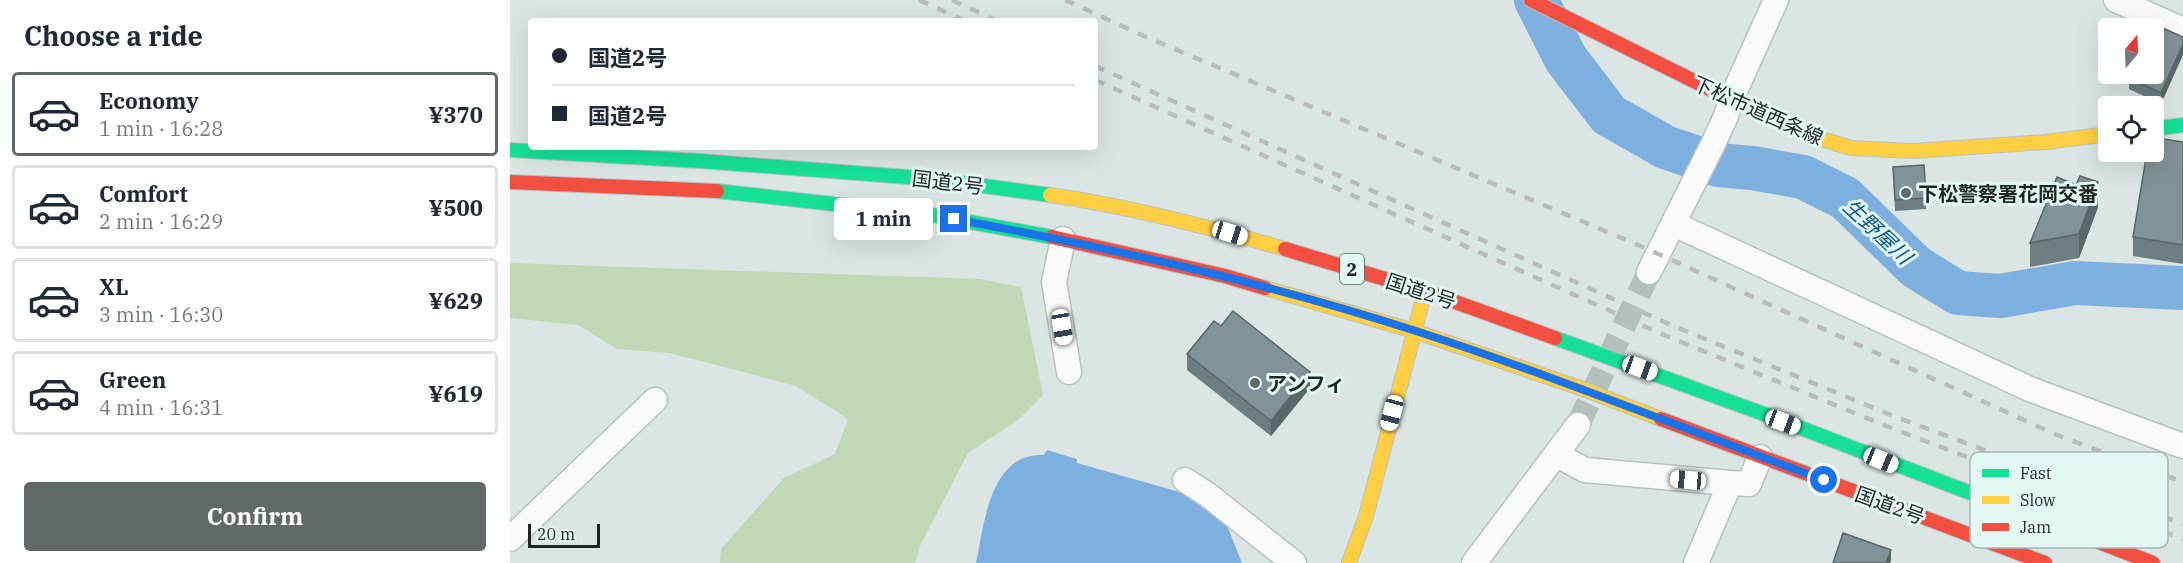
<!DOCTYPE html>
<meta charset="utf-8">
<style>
body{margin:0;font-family:"IBM Plex Serif","Noto Sans JP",serif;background:#f2f2f3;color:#1f2937;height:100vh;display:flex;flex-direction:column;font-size:22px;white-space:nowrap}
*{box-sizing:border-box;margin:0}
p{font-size:20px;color:#747a83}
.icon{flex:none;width:33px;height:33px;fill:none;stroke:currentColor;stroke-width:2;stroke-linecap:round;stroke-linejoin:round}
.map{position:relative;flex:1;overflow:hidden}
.panel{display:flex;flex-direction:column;background:#fff;width:510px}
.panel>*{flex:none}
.guide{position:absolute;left:18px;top:18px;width:570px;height:132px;border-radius:6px;box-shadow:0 6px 24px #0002;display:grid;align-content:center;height:132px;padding:0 24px;background:#fff}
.needle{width:39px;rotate:19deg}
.tools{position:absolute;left:1588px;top:18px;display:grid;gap:12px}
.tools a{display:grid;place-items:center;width:66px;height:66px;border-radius:6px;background:#fff;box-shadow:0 6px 24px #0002;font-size:30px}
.scale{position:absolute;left:18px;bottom:15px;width:72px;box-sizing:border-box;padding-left:6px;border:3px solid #1e2625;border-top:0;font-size:16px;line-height:21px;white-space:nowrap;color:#1e2625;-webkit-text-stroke:4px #e3f7f5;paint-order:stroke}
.end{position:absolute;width:27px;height:27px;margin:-14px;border:8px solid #1a73e8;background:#fff;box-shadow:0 0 0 3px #fff}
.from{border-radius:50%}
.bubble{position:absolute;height:42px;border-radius:6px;background:#fff;box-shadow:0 6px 24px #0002;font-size:20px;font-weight:800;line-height:42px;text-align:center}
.car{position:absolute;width:18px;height:36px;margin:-18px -9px;border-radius:8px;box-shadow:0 0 4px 2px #0007;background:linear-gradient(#fff 24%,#345 0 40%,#fff 0 76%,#345 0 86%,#fff 0)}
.guide b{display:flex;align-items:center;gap:21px;height:57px;font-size:22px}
.guide b+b{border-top:2px solid #e0e1e3}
.guide i{width:15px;height:15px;background:#1f2937}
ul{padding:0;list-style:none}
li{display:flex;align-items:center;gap:18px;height:84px;margin:0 12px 9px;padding:0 12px;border:3px solid #e0e1e3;border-radius:6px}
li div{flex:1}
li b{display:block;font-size:22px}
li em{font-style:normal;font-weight:800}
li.current{border-color:#606968}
li>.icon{width:54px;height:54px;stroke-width:1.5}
h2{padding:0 24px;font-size:27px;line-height:72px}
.primary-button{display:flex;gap:12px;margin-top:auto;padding:12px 24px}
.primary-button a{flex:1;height:69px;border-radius:6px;background:#606968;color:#fff;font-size:24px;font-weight:800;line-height:69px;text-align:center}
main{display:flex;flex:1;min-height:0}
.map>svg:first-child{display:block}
.green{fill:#c2d7b6}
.water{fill:#7eb0df}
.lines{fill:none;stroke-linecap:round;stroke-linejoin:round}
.river{stroke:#7eb0df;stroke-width:44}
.street-tunnel{stroke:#b4bfbe;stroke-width:24;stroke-dasharray:24 12;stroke-linecap:butt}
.street-casing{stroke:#b8c2c1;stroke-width:27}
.fast-casing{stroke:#b8c2c1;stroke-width:16}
.slow-casing{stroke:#b8c2c1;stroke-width:16}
.jam-casing{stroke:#b8c2c1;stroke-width:16}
.street{stroke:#f9fbfb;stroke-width:24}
.fast{stroke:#16e098;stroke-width:14}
.slow{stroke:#ffcf43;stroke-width:14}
.jam{stroke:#f24e42;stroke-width:14}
.rail{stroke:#babcbc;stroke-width:4.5;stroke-dasharray:10 10;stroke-linecap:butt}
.wall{fill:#6f7e81}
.shaded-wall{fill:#5a6769}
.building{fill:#819396;stroke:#5a6769;stroke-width:1.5}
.route{stroke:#1a73e8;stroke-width:8}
.poi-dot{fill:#606968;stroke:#e3f7f5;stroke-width:2}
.labels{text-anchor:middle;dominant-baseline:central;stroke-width:6;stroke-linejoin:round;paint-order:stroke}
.shield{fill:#e3f7f5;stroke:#596563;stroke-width:1.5}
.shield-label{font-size:18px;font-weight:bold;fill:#1e2625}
.street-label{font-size:20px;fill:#1e2625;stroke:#e3f7f5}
.poi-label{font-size:20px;font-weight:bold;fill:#1e2625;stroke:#e3f7f5;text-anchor:start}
.water-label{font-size:21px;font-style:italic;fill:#095794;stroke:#e3f7f5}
.key{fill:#e3f7f5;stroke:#a8b8b7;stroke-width:1.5}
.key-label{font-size:16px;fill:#1e2625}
</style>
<main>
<section class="panel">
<h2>Choose a ride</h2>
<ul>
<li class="current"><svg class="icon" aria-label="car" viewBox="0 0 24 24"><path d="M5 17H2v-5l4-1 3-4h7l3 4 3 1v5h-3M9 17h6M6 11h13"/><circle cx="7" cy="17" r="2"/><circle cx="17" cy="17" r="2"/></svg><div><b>Economy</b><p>1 min · 16:28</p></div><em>¥370</em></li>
<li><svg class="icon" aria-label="car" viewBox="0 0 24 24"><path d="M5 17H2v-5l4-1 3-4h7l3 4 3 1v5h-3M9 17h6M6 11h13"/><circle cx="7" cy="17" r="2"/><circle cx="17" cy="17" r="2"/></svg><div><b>Comfort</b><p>2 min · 16:29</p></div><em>¥500</em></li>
<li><svg class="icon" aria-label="car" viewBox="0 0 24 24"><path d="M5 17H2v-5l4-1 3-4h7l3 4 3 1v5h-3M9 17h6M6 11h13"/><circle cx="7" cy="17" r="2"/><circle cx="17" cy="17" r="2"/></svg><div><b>XL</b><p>3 min · 16:30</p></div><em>¥629</em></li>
<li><svg class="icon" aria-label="car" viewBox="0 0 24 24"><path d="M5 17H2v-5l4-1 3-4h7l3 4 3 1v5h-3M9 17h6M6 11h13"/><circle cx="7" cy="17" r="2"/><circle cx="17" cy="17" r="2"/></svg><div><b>Green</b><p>4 min · 16:31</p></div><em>¥619</em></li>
</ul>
<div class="primary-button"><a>Confirm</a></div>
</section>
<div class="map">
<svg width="1673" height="563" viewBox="0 0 1673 563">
<rect width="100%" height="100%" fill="#dae5e4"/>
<path class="green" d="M0,263L471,279L511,287L533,395L508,420L458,453L410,546L405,563H210L211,549L274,478L325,454L338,419L286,386L160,353L107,349L68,325L0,318Z"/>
<path class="water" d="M537,450L567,459V463L666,491L698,504L718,528L732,563H466C474,525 480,452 534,455Z"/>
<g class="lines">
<path class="river" d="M1026,0L1056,59L1099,115L1155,147L1208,165L1242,168L1293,177L1335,198L1406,267L1448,293L1490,296L1565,283L1673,288"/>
<path class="street-tunnel" d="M1068,425L1139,272"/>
<g class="street-casing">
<path id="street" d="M1606,0L1673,30
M1164,224L1522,390L1673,446
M553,239L544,282L559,372
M1139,272L1203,144L1216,116L1221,100L1266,0
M1047,455L1075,470L1220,483L1239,484L1250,457
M675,480L698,495L784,563
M0,539L145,400
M964,563L1068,425
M1186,563L1220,483"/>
</g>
<g class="fast-casing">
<path id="fast" d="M1644,129L1673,125
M0,150L190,161L423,179L540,195
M207,191L422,215L542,237
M1045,338L1254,414L1568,534"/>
</g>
<g class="slow-casing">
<path id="slow" d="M1200,89L1292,133L1341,148L1403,151L1536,142L1599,134
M540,195C618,206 699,227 775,249
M755,288L904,331L1073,389L1151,419
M839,563L856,516L915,291"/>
</g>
<g class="jam-casing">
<path id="jam" d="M1021,0L1200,89
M0,182L207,191
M542,237L715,276L755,288
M775,249L915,291L1045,338
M1151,419L1535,563
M1568,534L1643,563"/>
</g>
<use href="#street" class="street"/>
<use href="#fast" class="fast"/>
<use href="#slow" class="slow"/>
<use href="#jam" class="jam"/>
<path class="rail" d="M409,0L455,21
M442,0L487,21
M555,0L634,36L1133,247L1547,435L1673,482
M585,66L1161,325L1386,417L1673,524
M585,80L1154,335L1381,428L1673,539"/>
</g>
<path class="wall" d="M1673,37L1651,104L1619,89V78Z
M1673,142V264L1623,256V237L1652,149Z
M1383,167L1416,198V209L1385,211Z
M1588,207L1569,258L1520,267V243Z
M677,354L800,388L761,436L677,370Z"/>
<path class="shaded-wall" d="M1673,44V55L1651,104V93Z
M1588,182V207L1569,258V234Z
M800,372V388L761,436V421Z
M1381,550V561L1380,563H1376Z"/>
<path class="building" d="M1644,24L1673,37V44L1651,93L1619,78L1622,74H1644V28H1642Z
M1653,139L1673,142V245L1623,237L1637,152H1644V148L1652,149Z
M1414,165L1416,198L1385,200L1383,167Z
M1570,176L1588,182L1569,234L1520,243L1547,177L1566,185Z
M723,311L800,372L761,421L677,354L704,321L711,326Z
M1333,533L1381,550L1376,563H1323Z"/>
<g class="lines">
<path class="route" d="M444,219C600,248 755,282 906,331C1044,376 1178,430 1314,480"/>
</g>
<g class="poi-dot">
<circle cx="1396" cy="193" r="6"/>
<circle cx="745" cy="383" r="6"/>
</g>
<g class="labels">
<rect class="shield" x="830" y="254" width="24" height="30" rx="4.5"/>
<g class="shield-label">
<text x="842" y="269">2</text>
</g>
<g class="street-label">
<text transform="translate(1248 110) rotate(24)">下松市道西条線</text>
<text transform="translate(438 182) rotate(7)">国道2号</text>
<text transform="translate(911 291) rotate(18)">国道2号</text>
<text transform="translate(1380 505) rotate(20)">国道2号</text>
</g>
<g class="poi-label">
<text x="1408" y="193">下松警察署花岡交番</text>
<text x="757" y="383">アンフィ</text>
</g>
<g class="water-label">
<text transform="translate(1368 231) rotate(43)">生野屋川</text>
</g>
</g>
<rect x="1460" y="452" width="198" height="96" rx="9" class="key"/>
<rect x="1472" y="469" width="27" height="8" fill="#16e098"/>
<rect x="1472" y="496" width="27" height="8" fill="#ffcf43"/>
<rect x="1472" y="523" width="27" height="8" fill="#f24e42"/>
<g class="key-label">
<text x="1510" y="479">Fast</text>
<text x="1510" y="506">Slow</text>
<text x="1510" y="533">Jam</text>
</g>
</svg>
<div class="tools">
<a><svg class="needle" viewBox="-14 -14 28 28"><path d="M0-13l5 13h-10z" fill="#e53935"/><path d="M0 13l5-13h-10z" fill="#747a83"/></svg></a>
<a><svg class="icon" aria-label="locate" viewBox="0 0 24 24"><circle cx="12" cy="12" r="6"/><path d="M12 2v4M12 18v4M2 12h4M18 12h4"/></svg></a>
</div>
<div class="scale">20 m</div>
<i class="end from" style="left:1314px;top:480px"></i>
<i class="end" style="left:444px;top:219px"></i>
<div class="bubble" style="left:324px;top:198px;width:99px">1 min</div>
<i class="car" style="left:720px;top:233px;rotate:107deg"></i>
<i class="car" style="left:552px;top:327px;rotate:171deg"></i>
<i class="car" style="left:1130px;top:368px;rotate:110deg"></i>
<i class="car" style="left:882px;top:413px;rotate:195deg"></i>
<i class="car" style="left:1273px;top:422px;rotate:111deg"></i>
<i class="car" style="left:1371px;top:460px;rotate:112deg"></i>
<i class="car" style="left:1178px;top:480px;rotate:275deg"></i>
<div class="guide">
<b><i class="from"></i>国道2号</b>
<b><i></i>国道2号</b>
</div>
</div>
</main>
